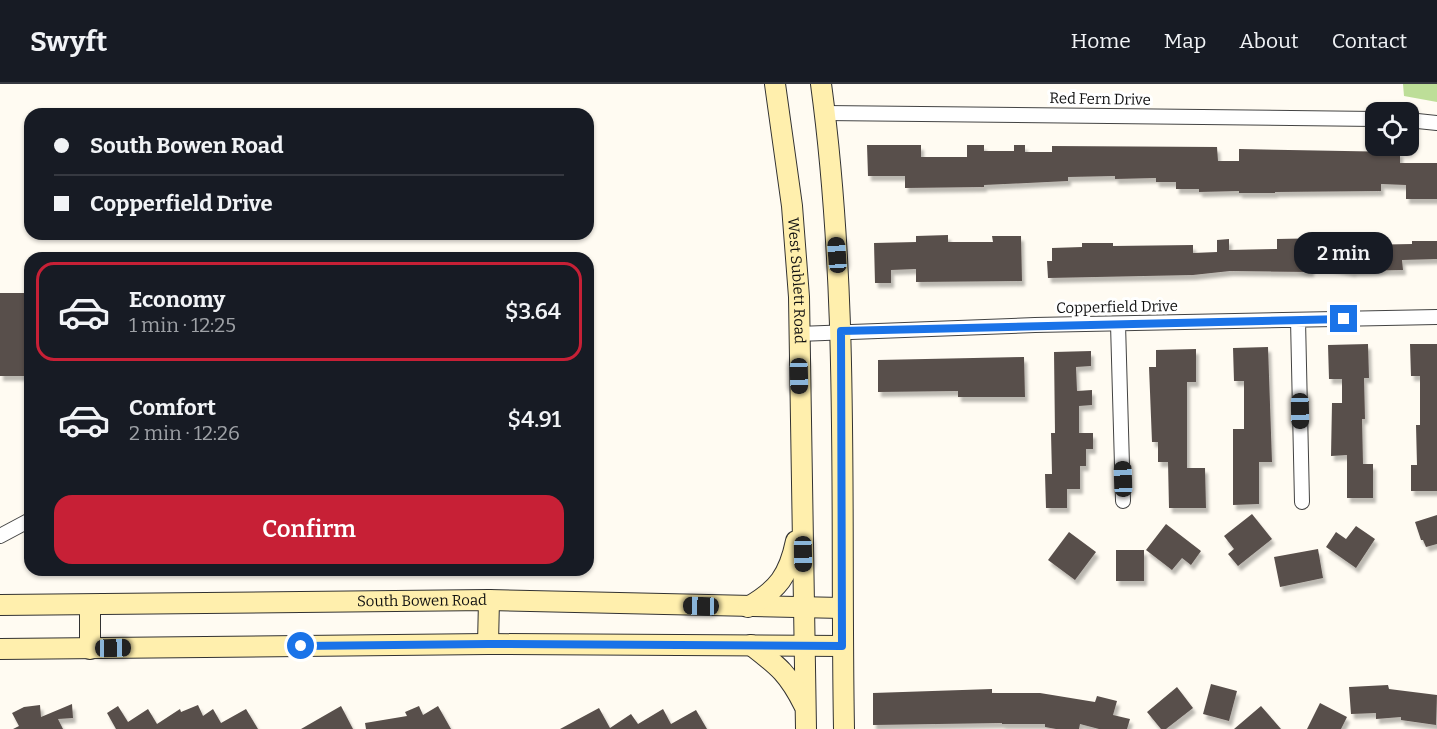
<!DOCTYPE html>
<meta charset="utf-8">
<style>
body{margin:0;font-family:Bitter,serif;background:#20242c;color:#f1f3f6;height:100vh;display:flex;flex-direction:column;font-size:22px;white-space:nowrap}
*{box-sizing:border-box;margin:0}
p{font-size:20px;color:#9ea1a6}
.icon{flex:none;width:33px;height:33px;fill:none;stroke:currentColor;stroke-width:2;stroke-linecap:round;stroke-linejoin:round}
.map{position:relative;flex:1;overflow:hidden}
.sheet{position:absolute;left:24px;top:168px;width:570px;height:324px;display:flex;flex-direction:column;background:#171b24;border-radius:18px;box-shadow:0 2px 4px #0004}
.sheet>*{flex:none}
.guide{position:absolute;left:24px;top:24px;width:570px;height:132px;border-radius:18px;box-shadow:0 2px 4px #0004;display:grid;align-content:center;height:132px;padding:0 30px;background:#171b24}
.tools{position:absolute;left:1365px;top:18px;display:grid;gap:12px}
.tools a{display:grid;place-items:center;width:54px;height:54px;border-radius:12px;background:#171b24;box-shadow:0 2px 4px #0004;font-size:30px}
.end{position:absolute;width:27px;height:27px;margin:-14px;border:8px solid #1a73e8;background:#fff;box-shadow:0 0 0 3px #fff}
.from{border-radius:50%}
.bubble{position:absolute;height:42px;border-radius:18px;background:#171b24;box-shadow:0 2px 4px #0004;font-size:20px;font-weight:600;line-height:42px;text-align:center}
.car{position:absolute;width:18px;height:36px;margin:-18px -9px;border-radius:8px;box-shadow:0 0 4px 2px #0007;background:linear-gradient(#222 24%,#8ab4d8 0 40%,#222 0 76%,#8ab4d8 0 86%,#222 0)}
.guide b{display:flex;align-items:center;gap:21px;height:57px;font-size:22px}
.guide b+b{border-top:2px solid #363941}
.guide i{width:15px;height:15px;background:#f1f3f6}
ul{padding:10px 0 0;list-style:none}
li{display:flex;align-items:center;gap:18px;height:99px;margin:0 12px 9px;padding:0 18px;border:3px solid transparent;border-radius:18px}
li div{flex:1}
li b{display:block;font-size:22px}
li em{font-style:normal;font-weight:600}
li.on{border-color:#c72036}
li>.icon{width:54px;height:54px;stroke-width:1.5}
.primary-button{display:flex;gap:12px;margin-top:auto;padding:12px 30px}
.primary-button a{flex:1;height:69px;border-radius:18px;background:#c72036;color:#fff;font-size:24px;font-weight:600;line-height:69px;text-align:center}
header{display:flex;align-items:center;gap:36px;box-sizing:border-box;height:84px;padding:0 30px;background:#171b24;border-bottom:2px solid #363941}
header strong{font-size:28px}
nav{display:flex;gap:33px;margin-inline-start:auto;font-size:21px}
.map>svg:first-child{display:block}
.forest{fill:#bdde98}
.building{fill:#594f4b;filter:url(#shadow)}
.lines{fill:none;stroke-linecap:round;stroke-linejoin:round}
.minor-casing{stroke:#434343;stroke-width:16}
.secondary-casing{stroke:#323232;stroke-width:22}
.minor{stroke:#fff;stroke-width:14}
.secondary{stroke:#ffefad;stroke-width:20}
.route{stroke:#1a73e8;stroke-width:8}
.labels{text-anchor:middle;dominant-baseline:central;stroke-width:6;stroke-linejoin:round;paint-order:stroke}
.street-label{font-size:15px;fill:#101010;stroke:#fff}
</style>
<header>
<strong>Swyft</strong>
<nav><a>Home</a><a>Map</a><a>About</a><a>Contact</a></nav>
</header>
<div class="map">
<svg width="1437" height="645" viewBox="0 0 1437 645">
<defs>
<filter id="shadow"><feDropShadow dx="3" dy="5" stdDeviation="1.5" flood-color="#0004"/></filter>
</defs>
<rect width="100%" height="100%" fill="#fffbf2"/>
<path class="forest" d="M1403,0H1437V18L1404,12Z"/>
<path class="building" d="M867,61H921V73H967V61H984V67H1014V61H1025V68H1052V62L1217,63L1218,77H1239V65L1400,68V79H1437V115H1406V101L1381,100V107L1275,108V109H1239V107L1199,108V105H1176V98H1156V94L1115,95V92L1068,93V97L984,101V103L905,104V92H868Z
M948,151V158H993L992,152H1021L1022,197L916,198V185L891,186V199H875L874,159L916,158V152Z
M1326,154L1360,161L1412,160V157H1437V175L1402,176L1403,186L1353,187V188L1311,180V188L1230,187L1193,191L1048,194L1047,177H1052V164L1082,163V159H1113V162L1193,161V169L1217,168V156L1229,155V166L1277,165V155Z
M0,209H30V292H0Z
M1368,260L1369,294H1364L1365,335H1362L1363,380H1373V414H1347V371L1331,372L1332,319H1342V295H1329L1328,261Z
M1410,260H1437V407H1411V381H1417L1416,341H1420V292H1411Z
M1268,263L1272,378H1259V420L1233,421V345H1244V297H1234L1233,264Z
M1196,265V298H1187V384H1205L1206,424H1169L1168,378H1158V358H1152L1149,283H1156V266Z
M1091,267V282L1076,283L1077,307L1092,306V321L1079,322V349H1093V365H1086V382H1080V405H1067V424H1046L1045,390H1052L1051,349H1055L1054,268Z
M1024,273L1025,313H958V307L878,308V276Z
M1252,430L1272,455L1238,482L1228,470L1234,465L1224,452Z
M1437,431V460L1426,463L1423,456H1421L1415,438Z
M1166,440L1201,467L1191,481L1182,474L1172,486L1146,466Z
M1356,442L1375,455L1356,484L1326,463L1336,448L1346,455Z
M1069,448L1096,468L1075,496L1048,476Z
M1318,465L1323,494L1280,503L1274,473Z
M1116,466H1144V497H1116Z
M1211,600L1237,607L1229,637L1203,630Z
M1388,601L1389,605L1437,611L1436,641L1401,636V633L1376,635V629L1351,630L1349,603Z
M1177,603L1193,624L1166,645H1161L1147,628Z
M992,605V609H1040L1095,618L1097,612L1117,617L1113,631L1130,635L1127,645H1099L1080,640L1079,645H1056L1045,643V640H1002V639L873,641V609Z
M1320,619L1347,633L1341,645H1307Z
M72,620L73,634L58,635L63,645H13L19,642L12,629L24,623L40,621L41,633Z
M198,621L203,632L213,625L221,639L246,625L258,645H116L107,629L118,622L128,638L148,625L157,640L180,625L181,628Z
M341,622L353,645H301Z
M419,622L423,631L438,622L451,645H366L365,639L407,632L405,628Z
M1261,622L1281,645H1234Z
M599,624L610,644L631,630L638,640L663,625L671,640L696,626L707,645H560Z"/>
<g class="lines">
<g class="minor-casing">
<path id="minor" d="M825,29L1376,35
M1408,36L1437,39
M1298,236L1302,418
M1118,240L1123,417
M798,250L1035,241L1437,233
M0,452L30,436"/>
</g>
<g class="secondary-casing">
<g id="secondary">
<path id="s1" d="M775,0L792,122L799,213L806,645"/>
<path d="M821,0C850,213 840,430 844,645"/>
<path id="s2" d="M0,521L489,516L842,524"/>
<path d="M748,523C778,506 789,491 796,457"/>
<path d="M488,560L489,516"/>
<path d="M751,561C778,582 788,589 804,621"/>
<path d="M0,565L488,560L842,562"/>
<path d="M90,565V522"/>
</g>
</g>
<use href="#minor" class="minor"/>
<use href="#secondary" class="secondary"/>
</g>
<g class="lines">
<path class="route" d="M301,562L488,560L842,562L841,247L1344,235"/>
</g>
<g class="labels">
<g class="street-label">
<text transform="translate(1100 15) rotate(1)">Red Fern Drive</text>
<text stroke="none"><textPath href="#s1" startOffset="198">West Sublett Road</textPath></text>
<text transform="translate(1117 223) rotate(-1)">Copperfield Drive</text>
<text stroke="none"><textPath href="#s2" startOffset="422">South Bowen Road</textPath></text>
</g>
</g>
</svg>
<div class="tools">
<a><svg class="icon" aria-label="locate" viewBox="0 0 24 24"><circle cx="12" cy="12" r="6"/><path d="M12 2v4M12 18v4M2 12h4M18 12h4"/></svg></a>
</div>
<i class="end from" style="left:301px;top:562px"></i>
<i class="end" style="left:1344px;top:235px"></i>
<div class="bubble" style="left:1294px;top:148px;width:99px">2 min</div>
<i class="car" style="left:837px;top:171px;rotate:356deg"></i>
<i class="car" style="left:799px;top:292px;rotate:179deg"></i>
<i class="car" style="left:1300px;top:327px;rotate:179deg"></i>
<i class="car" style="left:1123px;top:395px;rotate:358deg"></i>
<i class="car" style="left:803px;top:470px;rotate:179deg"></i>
<i class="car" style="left:701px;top:522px;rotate:271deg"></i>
<i class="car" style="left:113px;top:564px;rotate:89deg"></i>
<div class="guide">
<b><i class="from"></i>South Bowen Road</b>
<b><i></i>Copperfield Drive</b>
</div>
<section class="sheet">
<ul>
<li class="on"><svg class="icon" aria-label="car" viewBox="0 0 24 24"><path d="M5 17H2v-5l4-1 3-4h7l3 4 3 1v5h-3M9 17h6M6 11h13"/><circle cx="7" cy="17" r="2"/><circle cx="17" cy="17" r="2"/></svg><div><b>Economy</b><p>1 min · 12:25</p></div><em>$3.64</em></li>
<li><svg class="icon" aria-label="car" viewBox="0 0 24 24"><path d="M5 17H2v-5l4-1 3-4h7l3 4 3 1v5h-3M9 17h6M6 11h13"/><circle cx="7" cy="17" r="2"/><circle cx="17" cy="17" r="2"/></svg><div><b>Comfort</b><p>2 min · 12:26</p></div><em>$4.91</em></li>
</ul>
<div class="primary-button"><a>Confirm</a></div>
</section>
</div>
